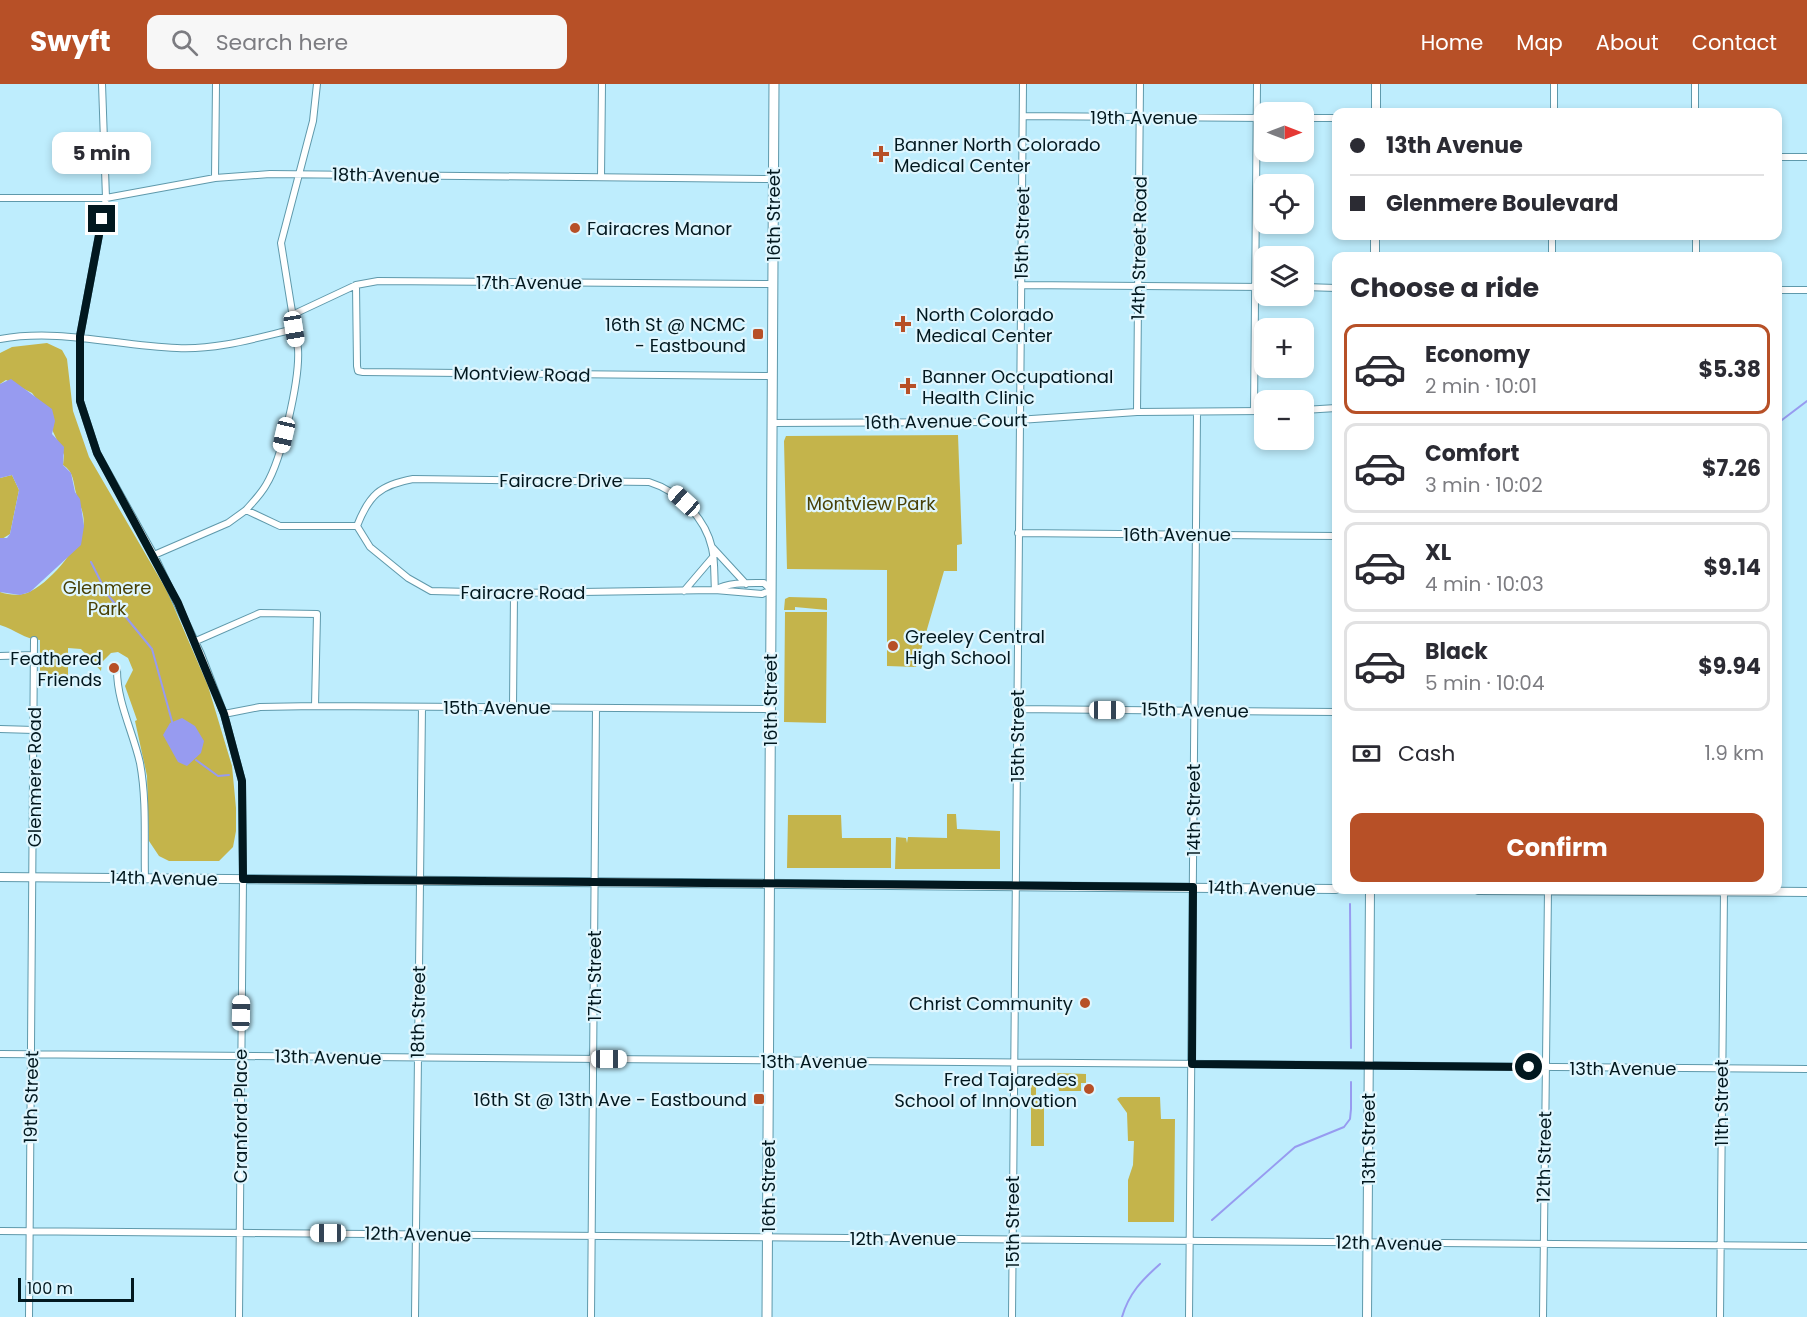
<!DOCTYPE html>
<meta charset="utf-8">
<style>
body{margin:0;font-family:Poppins,sans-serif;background:#f7f7f7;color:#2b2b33;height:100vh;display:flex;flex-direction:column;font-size:22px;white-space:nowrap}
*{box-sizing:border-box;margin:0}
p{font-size:20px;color:#7c7c81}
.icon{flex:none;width:33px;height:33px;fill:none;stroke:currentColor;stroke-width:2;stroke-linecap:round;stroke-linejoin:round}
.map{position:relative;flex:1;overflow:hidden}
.details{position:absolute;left:1332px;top:168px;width:450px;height:642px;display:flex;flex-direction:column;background:#fff;border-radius:12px;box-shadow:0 3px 9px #0003}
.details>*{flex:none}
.top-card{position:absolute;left:1332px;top:24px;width:450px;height:132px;border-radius:12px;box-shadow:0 3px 9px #0003;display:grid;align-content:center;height:132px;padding:0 18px;background:#fff}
.needle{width:39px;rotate:90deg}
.controls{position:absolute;left:1254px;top:18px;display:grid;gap:12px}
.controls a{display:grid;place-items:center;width:60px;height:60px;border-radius:12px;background:#fff;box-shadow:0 3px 9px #0003;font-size:30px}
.scale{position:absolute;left:18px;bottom:15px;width:116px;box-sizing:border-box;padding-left:6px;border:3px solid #02181f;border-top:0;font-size:16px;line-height:21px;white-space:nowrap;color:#02181f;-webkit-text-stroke:4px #dff6fe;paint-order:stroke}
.end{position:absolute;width:27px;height:27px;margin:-14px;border:8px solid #02181f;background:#fff;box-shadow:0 0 0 3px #fff}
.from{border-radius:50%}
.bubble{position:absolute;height:42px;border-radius:12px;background:#fff;box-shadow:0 3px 9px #0003;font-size:20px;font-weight:700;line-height:42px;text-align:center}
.car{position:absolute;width:18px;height:36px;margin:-18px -9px;border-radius:8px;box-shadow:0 0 4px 2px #0007;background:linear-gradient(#fff 24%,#345 0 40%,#fff 0 76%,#345 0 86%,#fff 0)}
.top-card b{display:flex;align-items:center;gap:21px;height:57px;font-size:22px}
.top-card b+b{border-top:2px solid #e1e1e2}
.top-card i{width:15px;height:15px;background:#2b2b33}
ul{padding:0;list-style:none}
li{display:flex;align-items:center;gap:18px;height:90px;margin:0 12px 9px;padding:0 6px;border:3px solid #e1e1e2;border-radius:12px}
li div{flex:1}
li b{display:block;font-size:22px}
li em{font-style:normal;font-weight:700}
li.selected{border-color:#b75027}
li>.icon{width:54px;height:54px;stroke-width:1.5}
h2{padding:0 18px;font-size:27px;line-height:72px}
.pay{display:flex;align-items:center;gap:15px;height:66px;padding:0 18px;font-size:22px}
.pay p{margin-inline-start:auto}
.primary-button{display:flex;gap:12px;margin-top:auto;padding:12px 18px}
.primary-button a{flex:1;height:69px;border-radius:12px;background:#b75027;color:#fff;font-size:24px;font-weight:700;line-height:69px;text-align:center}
header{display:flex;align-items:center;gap:36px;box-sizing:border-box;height:84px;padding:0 30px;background:#b75027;color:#fff}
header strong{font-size:28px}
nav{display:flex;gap:33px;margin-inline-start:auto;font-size:21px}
.search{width:420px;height:54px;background:#f7f7f7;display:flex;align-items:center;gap:15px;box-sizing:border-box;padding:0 21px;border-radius:12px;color:#7c7c81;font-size:22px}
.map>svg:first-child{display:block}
.green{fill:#c4b44b}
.water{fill:#979bf0}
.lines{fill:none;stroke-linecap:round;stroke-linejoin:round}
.stream{stroke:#979bf0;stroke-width:2}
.minor-casing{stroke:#5f99ab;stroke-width:8}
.tertiary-casing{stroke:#5f99ab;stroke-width:10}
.secondary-casing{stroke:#5f99ab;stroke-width:11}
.minor{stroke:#fff;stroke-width:6}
.tertiary{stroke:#fff;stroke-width:8}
.secondary{stroke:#fff;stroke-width:9}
.route{stroke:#02181f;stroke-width:8}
.poi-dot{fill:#b75027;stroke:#dff6fe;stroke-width:2}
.labels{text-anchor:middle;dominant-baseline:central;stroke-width:4.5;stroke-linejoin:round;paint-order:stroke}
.street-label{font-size:18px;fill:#02181f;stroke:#dff6fe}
.poi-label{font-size:18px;fill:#02181f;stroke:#dff6fe;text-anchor:start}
.park-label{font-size:18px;fill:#484006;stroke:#dff6fe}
</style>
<header>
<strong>Swyft</strong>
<div class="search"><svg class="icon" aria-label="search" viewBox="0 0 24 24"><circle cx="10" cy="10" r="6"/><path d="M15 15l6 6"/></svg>Search here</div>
<nav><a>Home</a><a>Map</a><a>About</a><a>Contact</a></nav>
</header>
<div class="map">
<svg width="1807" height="1233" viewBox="0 0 1807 1233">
<rect width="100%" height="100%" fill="#beedfd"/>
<path class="green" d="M47,259L62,266L67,275L73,327L89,373L167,507L208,602L232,682L236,724V747L233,763L219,777H169L159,772L149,757L147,692L135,637L137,636L125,602L133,586L128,574L118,568L111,569L102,578L101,587L81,565L68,564V594L40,593V556C24,555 16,546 0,541V508C9,511 18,512 27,509C49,500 77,466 83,444C86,431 79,420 76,409C73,398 74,388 63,381L64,371L39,318L32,309L6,296L0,300V269L12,263Z
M958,351L962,460L957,461V487H944L916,583L887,582V486L787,485L784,357L786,352Z
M12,391L19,406L10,450L2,455L0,454V394Z
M789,513L825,514L827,515V526L795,523V526H784L785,515Z
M785,528H827L826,639L784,638Z
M947,730H956L957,745L1000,747V785H895L896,753L906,754L907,759L908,753L947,754Z
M788,731H841L842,754H891V784H787Z
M1056,989L1086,990V999H1081V1007H1059Z
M1031,1001H1036V1012H1044V1062H1031Z
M1120,1013H1160L1161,1035H1175L1174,1138H1128V1096L1133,1081L1134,1057H1128L1127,1029L1117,1015Z"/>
<path class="water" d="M11,295L52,325L55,337L52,350L64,363L63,381L71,389L75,408L80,415L84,442L81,461L30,508L20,511L0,508V454H7L10,450L19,406L12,391L0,394V300Z
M182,634L195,642L204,657L201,669L187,682L178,678L163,651L170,639Z"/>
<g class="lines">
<path class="stream" d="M1778,339L1807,317
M91,478L107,510L152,565L173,641
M196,676L218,692L229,691
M1350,820L1351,964
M1212,1136L1295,1063L1344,1043L1350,1035L1351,1025V998
M1122,1233C1129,1209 1142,1196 1160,1180"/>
<g class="minor-casing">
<path id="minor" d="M102,0L106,114L80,252V317L97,369L154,471L201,570L224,630L242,697L243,795L239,1233
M1695,0V28
M1554,28V0
M1023,32L1264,34
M1304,34H1336
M1778,73H1807
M601,93L602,0
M215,94L216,0
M0,114H106L215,94L270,90L773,95
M1696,152V172
M1552,172V152
M356,201L357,282L358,287L363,288L772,292
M1021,201L1264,203
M1304,203L1336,204
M1778,206H1807
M292,231L356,201L378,197L773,200
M0,255C60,244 117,262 177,264C217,266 256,254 295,245
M1304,326L1336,324
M1254,327L1257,0
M1137,328L1140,0
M772,339L988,338L1137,328L1264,327
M246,426C253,418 261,410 266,401C282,375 300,295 298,265L281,159L313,37L317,0
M357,442L370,463L408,494L431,507L514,509L715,506L762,510L771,506L764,499C749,499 728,498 715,506
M357,442C369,411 380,401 413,395L649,398C678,407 705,433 712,464C715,477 714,493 715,506
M1018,449L1336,452
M712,463L746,500
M154,471L228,439L246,426L280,442H357
M684,507L713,473
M196,557L260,529L317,530L315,622
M0,572L34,571
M117,586C117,618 133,648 140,679C147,717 144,756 145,794
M513,623L514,509
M1017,625L1336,628
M224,630L260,623L315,622L770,625
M0,645L34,646
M0,970L1807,985
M0,1147L1807,1162
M29,1233L34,556
M415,1233L422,623
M591,1233L596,624
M1012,1233L1023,0
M1189,1233L1197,328
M1543,1233L1548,806
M1720,1233L1724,806"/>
</g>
<g class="tertiary-casing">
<path id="tertiary" d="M1376,28V0
M1375,172V152
M0,793L1336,805
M1478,806L1807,808
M1367,1233L1370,806"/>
</g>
<g class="secondary-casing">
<path id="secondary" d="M767,1233L774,0"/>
</g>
<use href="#minor" class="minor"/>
<use href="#tertiary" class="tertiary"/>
<use href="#secondary" class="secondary"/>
</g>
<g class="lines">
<path class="route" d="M102,135L80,252V317L97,369L178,519L224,630L242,697L243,795L1193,803L1192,980L1529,983"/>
</g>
<g class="poi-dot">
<path d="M878 61h6v6h6v6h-6v6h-6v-6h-6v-6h6z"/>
<circle cx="575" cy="144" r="6"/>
<path d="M900 231h6v6h6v6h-6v6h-6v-6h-6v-6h6z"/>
<rect x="752" y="244" width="12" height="12" rx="3"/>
<path d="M905 293h6v6h6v6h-6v6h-6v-6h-6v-6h6z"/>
<circle cx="893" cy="562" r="6"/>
<circle cx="114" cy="584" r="6"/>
<circle cx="1085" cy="919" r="6"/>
<circle cx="1089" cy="1005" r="6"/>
<rect x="753" y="1009" width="12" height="12" rx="3"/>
</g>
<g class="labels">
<g class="street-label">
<text x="1144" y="33">19th Avenue</text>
<text transform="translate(386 91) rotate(1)">18th Avenue</text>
<text transform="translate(773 131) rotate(-90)">16th Street</text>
<text transform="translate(1022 149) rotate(-89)">15th Street</text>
<text transform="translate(1139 164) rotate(-89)">14th Street Road</text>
<text x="529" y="198">17th Avenue</text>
<text transform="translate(522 290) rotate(1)">Montview Road</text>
<text transform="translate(946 337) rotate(-1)">16th Avenue Court</text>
<text x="561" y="396">Fairacre Drive</text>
<text x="1177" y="450">16th Avenue</text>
<text x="523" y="508">Fairacre Road</text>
<text transform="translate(770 616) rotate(-90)">16th Street</text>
<text x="497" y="623">15th Avenue</text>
<text transform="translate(1195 626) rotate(1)">15th Avenue</text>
<text transform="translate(1017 652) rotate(-90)">15th Street</text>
<text transform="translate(34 693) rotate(-90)">Glenmere Road</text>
<text transform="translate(1193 726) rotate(-90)">14th Street</text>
<text transform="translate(164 794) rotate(1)">14th Avenue</text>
<text transform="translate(1262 804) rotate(1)">14th Avenue</text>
<text transform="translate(594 892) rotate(-90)">17th Street</text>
<text transform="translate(418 928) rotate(-89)">18th Street</text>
<text transform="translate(328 973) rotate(1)">13th Avenue</text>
<text x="814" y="977">13th Avenue</text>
<text x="1623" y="984">13th Avenue</text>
<text transform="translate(31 1013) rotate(-89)">19th Street</text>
<text transform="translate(1721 1019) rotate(-90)">11th Street</text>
<text transform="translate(240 1032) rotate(-90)">Cranford Place</text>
<text transform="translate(1368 1055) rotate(-90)">13th Street</text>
<text transform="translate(1544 1073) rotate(-89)">12th Street</text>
<text transform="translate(768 1102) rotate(-90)">16th Street</text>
<text transform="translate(1012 1138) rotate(-90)">15th Street</text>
<text transform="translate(418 1150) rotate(1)">12th Avenue</text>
<text x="903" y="1154">12th Avenue</text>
<text transform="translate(1389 1159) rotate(1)">12th Avenue</text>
</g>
<g class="poi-label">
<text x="894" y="60">Banner North Colorado<tspan x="894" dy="21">Medical Center</tspan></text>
<text x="587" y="144">Fairacres Manor</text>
<text x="916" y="230">North Colorado<tspan x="916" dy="21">Medical Center</tspan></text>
<text x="746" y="240" text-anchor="end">16th St @ NCMC<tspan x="746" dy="21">- Eastbound</tspan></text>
<text x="922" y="292">Banner Occupational<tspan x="922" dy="21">Health Clinic</tspan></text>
<text x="905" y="552">Greeley Central<tspan x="905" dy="21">High School</tspan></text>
<text x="102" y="574" text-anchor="end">Feathered<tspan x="102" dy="21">Friends</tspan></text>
<text x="1073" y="919" text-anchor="end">Christ Community</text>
<text x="1077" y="995" text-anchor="end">Fred Tajaredes<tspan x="1077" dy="21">School of Innovation</tspan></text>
<text x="747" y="1015" text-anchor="end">16th St @ 13th Ave - Eastbound</text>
</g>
<g class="park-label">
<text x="871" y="419">Montview Park</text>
<text x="107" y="503">Glenmere<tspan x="107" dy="21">Park</tspan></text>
</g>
</g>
</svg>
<div class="controls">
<a><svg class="needle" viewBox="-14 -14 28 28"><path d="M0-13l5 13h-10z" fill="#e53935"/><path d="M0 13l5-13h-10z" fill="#7c7c81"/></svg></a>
<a><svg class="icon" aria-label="locate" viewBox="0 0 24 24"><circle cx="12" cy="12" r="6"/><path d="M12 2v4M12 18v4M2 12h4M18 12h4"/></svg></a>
<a><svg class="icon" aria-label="layers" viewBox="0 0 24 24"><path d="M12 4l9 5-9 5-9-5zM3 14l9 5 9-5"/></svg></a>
<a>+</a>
<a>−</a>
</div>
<div class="scale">100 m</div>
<i class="end from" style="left:1529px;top:983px"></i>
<i class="end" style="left:102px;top:135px"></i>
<div class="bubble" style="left:52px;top:48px;width:99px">5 min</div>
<i class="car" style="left:294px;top:245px;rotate:171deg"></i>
<i class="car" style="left:284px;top:351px;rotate:193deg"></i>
<i class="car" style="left:684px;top:417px;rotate:312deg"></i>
<i class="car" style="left:1107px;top:626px;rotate:90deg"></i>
<i class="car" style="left:241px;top:929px;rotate:1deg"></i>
<i class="car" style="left:609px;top:975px;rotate:90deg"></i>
<i class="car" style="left:328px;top:1149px;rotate:270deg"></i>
<div class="top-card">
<b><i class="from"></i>13th Avenue</b>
<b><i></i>Glenmere Boulevard</b>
</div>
<section class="details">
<h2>Choose a ride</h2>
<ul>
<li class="selected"><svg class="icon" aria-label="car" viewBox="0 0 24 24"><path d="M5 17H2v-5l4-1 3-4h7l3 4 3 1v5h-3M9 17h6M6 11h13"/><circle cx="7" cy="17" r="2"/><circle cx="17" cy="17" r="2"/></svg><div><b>Economy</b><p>2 min · 10:01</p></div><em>$5.38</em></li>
<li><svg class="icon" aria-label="car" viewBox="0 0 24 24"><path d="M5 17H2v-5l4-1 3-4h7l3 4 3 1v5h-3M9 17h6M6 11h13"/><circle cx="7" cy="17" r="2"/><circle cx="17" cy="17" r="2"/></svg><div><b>Comfort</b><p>3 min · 10:02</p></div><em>$7.26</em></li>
<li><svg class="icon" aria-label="car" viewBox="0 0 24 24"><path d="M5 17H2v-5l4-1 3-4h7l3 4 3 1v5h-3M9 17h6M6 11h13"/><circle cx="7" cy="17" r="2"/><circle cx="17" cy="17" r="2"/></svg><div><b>XL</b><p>4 min · 10:03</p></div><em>$9.14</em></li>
<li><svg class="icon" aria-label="car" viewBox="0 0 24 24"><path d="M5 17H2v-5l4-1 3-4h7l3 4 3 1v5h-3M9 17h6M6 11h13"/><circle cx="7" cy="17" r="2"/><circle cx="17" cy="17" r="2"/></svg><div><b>Black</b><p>5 min · 10:04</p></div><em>$9.94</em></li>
</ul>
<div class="pay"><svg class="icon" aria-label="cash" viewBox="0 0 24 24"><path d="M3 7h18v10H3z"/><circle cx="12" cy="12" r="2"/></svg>Cash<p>1.9 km</p></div>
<div class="primary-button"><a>Confirm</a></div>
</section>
</div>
